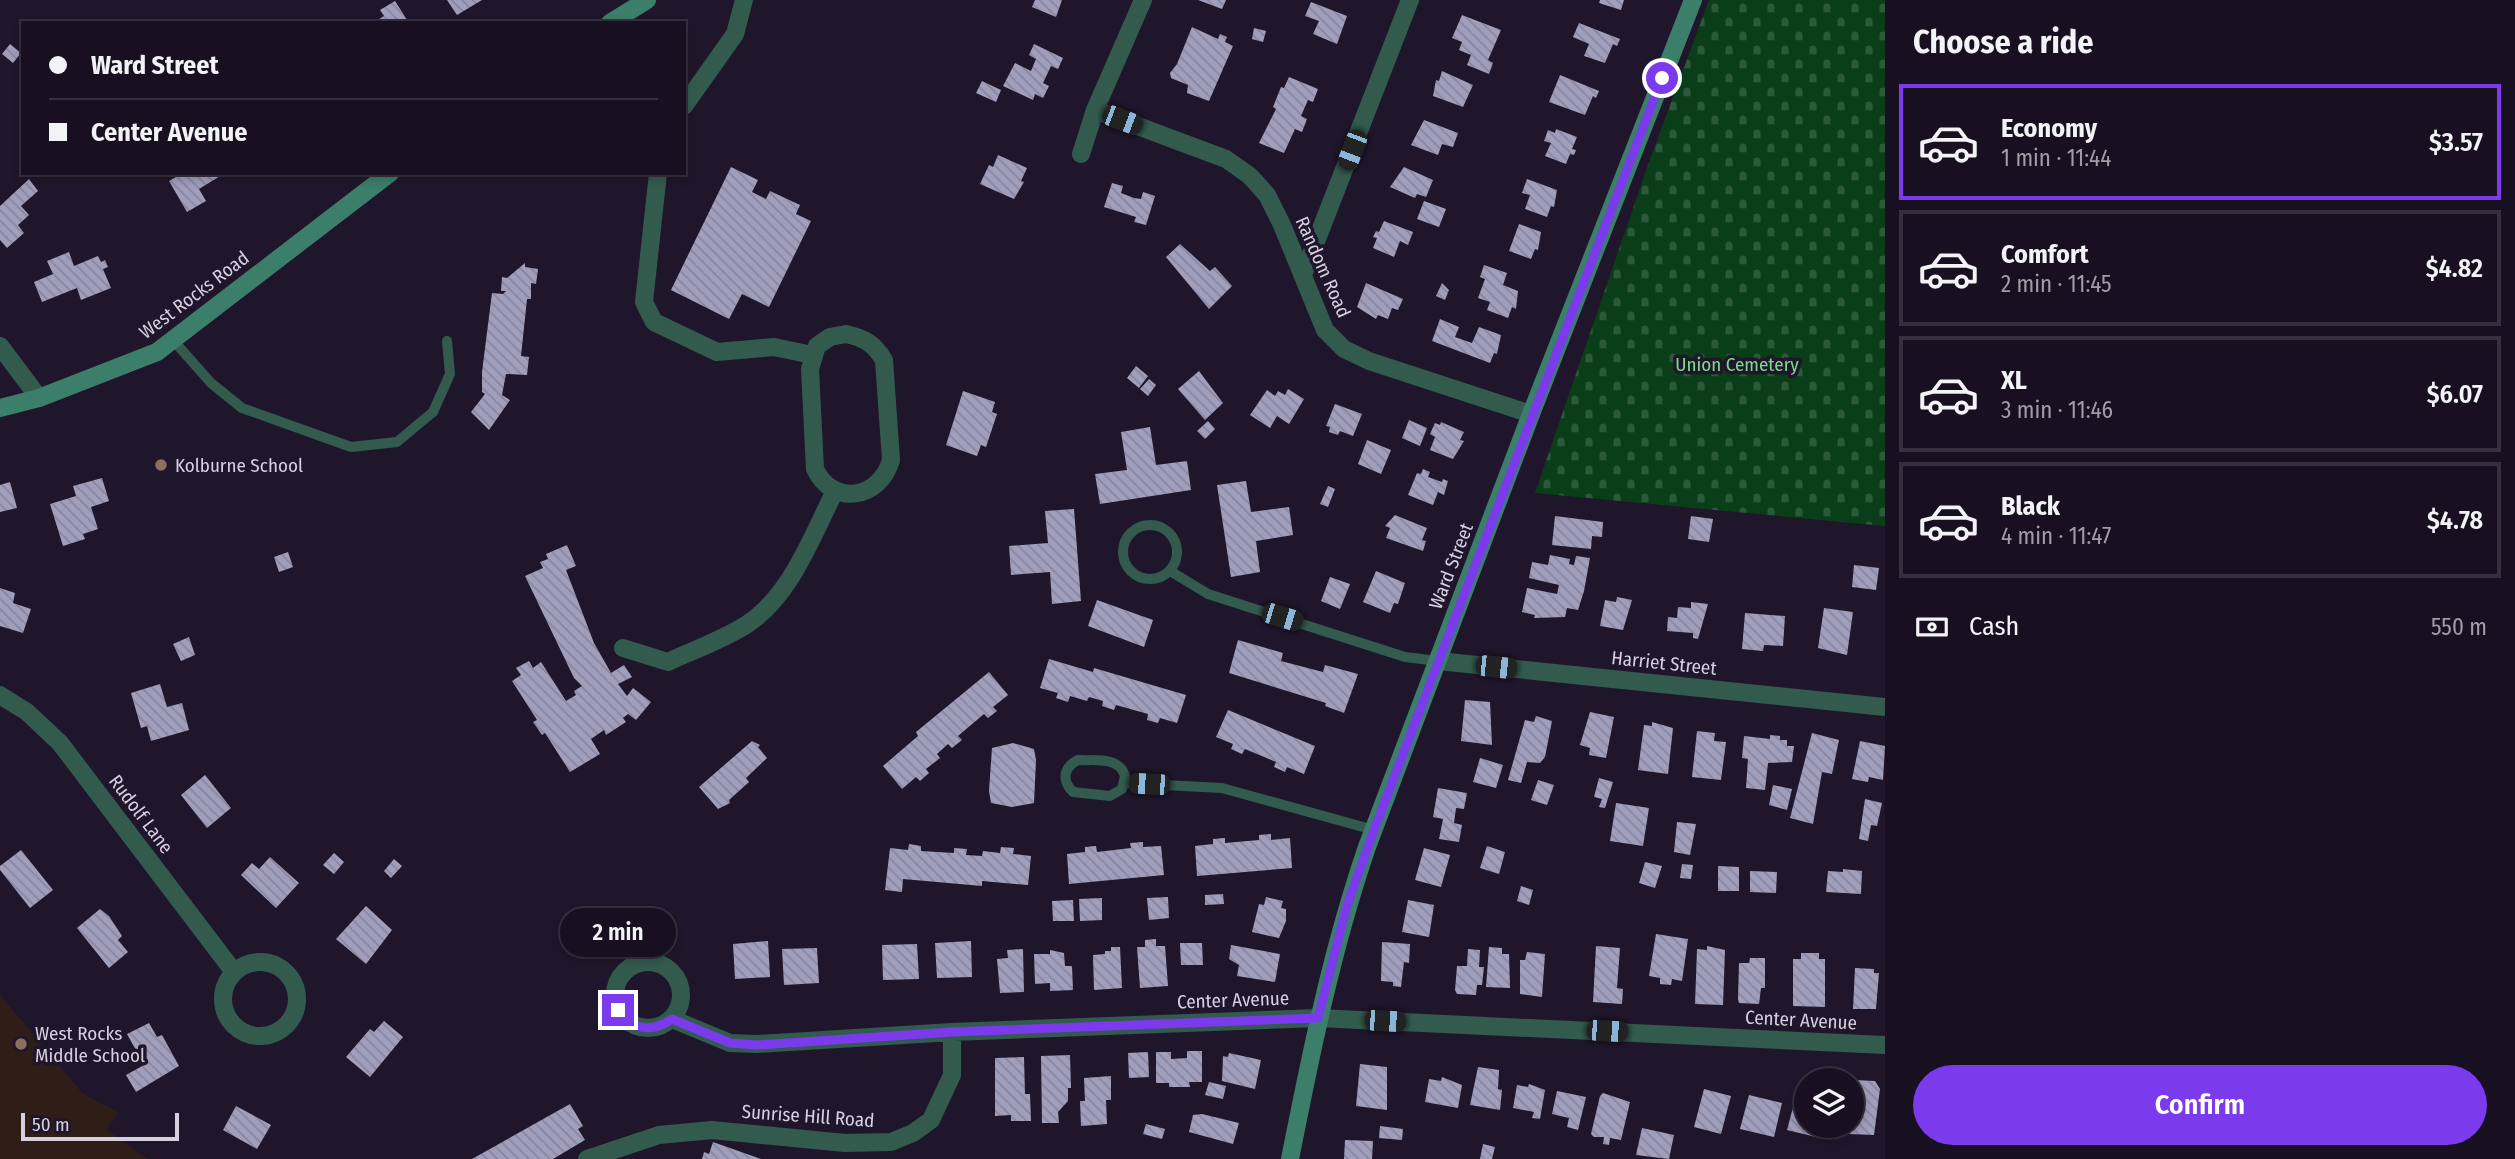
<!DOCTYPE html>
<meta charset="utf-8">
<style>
body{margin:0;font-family:"Fira Sans Condensed",sans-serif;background:#211929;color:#f1f3f6;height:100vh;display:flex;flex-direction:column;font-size:26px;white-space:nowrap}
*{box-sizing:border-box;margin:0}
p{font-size:23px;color:#9f9da5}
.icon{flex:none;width:38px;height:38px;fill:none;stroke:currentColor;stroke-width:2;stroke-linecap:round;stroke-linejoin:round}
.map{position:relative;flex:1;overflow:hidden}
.details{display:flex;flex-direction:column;background:#181020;width:630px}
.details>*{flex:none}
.hud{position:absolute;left:21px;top:21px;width:665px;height:154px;border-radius:0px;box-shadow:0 4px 10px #0003,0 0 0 2px #36303e;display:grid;align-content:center;height:154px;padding:0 28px;background:#181020}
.fabs{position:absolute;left:1794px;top:1068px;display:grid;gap:14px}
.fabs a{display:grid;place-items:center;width:70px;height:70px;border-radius:50%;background:#181020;box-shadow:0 4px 10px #0003,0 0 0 2px #36303e;font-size:35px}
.scale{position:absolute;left:21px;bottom:18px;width:158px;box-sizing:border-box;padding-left:7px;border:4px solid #d5cfde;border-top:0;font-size:19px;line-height:24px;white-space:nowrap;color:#d5cfde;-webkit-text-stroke:5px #20162b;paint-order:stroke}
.end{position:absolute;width:32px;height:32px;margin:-16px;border:9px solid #7c3aed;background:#fff;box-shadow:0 0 0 4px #fff}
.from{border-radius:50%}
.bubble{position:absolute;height:49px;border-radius:24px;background:#181020;box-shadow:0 4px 10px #0003,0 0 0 2px #36303e;font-size:23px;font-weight:600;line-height:49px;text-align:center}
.car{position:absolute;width:21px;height:42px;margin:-21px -10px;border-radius:9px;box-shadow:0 0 5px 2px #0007;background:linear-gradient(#222 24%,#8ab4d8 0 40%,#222 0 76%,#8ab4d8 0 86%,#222 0)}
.hud b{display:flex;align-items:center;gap:24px;height:66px;font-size:26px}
.hud b+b{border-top:2px solid #36303e}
.hud i{width:18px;height:18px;background:#f1f3f6}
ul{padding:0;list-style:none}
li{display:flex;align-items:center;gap:21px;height:116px;margin:0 14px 10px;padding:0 14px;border:4px solid #36303e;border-radius:0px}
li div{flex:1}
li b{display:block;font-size:26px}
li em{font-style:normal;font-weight:600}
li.active{border-color:#7c3aed}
li>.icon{width:63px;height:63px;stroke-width:1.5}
h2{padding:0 28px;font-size:32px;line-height:84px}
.pay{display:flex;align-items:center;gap:18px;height:77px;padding:0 28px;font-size:26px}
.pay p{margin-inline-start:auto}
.button{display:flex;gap:14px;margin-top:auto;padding:14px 28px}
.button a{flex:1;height:80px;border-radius:42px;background:#7c3aed;color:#fff;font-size:28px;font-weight:600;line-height:80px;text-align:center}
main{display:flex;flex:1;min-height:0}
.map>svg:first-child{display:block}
.education{fill:#2f1d17}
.cemetery{fill:url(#cemetery-stones)}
.building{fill:url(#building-back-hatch)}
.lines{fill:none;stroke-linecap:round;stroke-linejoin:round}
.service{stroke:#325b4e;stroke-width:10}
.minor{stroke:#325b4e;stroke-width:18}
.secondary{stroke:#3b7e6a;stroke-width:18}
.route{stroke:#7c3aed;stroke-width:9}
.education-dot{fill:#8d6e63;stroke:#20162b;stroke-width:2.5}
.labels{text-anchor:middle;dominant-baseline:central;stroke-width:7;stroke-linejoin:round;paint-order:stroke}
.street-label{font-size:19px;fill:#d5cfde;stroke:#20162b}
.park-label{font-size:19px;fill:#7bdb8d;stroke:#20162b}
.poi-label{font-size:19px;fill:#d5cfde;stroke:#20162b;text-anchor:start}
</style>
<main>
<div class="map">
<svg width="1885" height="1159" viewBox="0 0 1885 1159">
<defs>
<pattern id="cemetery-stones" width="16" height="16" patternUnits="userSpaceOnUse" patternTransform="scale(1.75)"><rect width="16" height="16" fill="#093e18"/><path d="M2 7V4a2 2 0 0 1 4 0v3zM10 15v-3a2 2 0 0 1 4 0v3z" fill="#2c5939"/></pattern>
<pattern id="building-back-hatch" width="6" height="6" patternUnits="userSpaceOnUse" patternTransform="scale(1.75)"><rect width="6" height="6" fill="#a09ebb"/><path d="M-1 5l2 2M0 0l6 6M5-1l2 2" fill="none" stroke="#88869d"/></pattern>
</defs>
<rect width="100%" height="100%" fill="#20162b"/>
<path class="education" d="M0,995L83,1094L118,1112L107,1130L148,1159H0Z"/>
<path class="cemetery" d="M1709,0H1885V526L1535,493L1648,165Z"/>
<path class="building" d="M447,0H482L457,15Z
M1035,0H1062L1056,17L1032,7Z
M1198,0H1226L1222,9Z
M1600,0H1624L1621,10L1599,3Z
M395,1L409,23H373L384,16L380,10Z
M1311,2L1347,16L1337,44L1313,34L1319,21L1305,16Z
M1462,15L1501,30L1488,60L1493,63L1489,74L1467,65L1471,55L1459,50L1462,42L1452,38Z
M1579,23L1620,39L1617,46L1613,44L1605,63L1584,56L1589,44L1573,37Z
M1192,27L1218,39L1220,34L1227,37L1225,42L1233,46L1209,101L1187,93L1188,85L1171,78L1170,73L1177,64Z
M1254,28L1266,31L1263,42L1252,39Z
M10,44L21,53L13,63L2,54Z
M1034,44L1063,58L1058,69L1051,66L1043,83L1049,86L1043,98L1035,94L1033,100L1003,86L1015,63L1031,71L1036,59L1029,55Z
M1442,71L1473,85L1463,107L1433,96L1436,80L1439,81Z
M1560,75L1599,91L1596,98L1593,96L1585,115L1549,102Z
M1289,77L1318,89L1313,102L1308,100L1301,116L1307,119L1302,132L1295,129L1284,153L1259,143L1276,109L1273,107L1281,87L1284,88Z
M982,81L1001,90L996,102L976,93Z
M1424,120L1458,133L1453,147L1442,144L1438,155L1411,145Z
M1556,129L1577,137L1572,149L1576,150L1574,155L1570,154L1566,164L1545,156L1551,143L1544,141L1548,130L1555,133Z
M998,155L1027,168L1021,181L1024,182L1014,199L980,184L989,165L993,167Z
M731,167L758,180L752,192L766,199L770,191L800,205L796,214L811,221L769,307L742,294L729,319L671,290Z
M1404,167L1433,180L1426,197L1417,194L1415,198L1390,187Z
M183,173H225L199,189L206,201L187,212L169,181Z
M29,179L38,191L21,206L29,215L18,225L24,233L7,248L0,240V206Z
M1527,179L1557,190L1554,207L1551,206L1547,217L1525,209L1530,195L1522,193Z
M1112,183L1123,186L1121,193L1134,198L1141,199L1143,192L1155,196L1146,225L1134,222L1136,217L1104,207Z
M1424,201L1446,209L1439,227L1417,219Z
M1384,221L1413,232L1408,245L1400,241L1394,257L1373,248L1377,238L1373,237L1376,231L1379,232Z
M1519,224L1541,232L1538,250L1535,249L1531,259L1509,251Z
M1180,244L1210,271L1215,267L1232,286L1209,309L1166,257Z
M69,252L74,266L98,256L101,262L105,260L108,267L103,269L111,288L81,300L77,288L42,302L34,282L53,274L47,261Z
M525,263V267L538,269L536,284L531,283V299H527L521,356L529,357L527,375L506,374L502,395L510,400L489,430L471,412L485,394L482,392V372L492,293L503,294L506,291H501L502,277L507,278Z
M1484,265L1507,273L1503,285L1518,291L1516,309L1512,307L1508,318L1487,310L1490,302L1478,298L1485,279L1480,277Z
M1366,283L1403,299L1398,310L1392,308L1388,319L1378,315L1376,319L1357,307Z
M1442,283L1449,290L1445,300L1436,296Z
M1440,319L1459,327L1455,337L1472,343L1479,327L1501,335L1497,354L1494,353L1490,363L1432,341Z
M1136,366L1148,376L1139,388L1127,378Z
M1199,371L1223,403L1205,420L1178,389Z
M1149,379L1156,385L1148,396L1140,389Z
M1288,389L1304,399L1289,424L1277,416L1270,428L1250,415L1267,390L1275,396L1278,391L1285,395Z
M963,391L995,402L992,412L997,414L986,447L981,445L977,456L946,445Z
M1335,404L1362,414L1353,436L1340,431L1338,435L1329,432L1330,427L1326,426Z
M1409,420L1427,428L1420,446L1402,438Z
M1208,421L1215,429L1205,439L1197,431Z
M1441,422L1464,432L1460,440L1464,441L1453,459L1430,450L1435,437L1430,434L1435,423L1440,425Z
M1150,427L1156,465L1187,461L1191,490L1100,504L1095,474L1127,470L1121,432Z
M1367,440L1391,450L1381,474L1358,464Z
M1423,469L1430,472L1428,477L1442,482L1443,479L1448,481L1444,495L1438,492L1433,505L1408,495L1417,473L1421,474Z
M102,478L109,501L91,507L98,529L83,534L85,539L63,546L50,504L76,496L73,486Z
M1246,481L1251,512L1289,507L1293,535L1256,541L1260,572L1231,577L1217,485Z
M10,482L17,508L0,512V485Z
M1328,486L1335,489L1328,507L1320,504Z
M1074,509L1081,601L1052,604L1050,572L1011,575L1009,546L1048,543L1045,511Z
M1395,515L1427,528L1422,540L1426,541L1423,551L1386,538L1390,528L1385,526Z
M1555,516L1603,522L1602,537L1592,536L1591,549L1552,545Z
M1691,516L1713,519L1709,542L1688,539Z
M567,545L576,566L566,570L594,643L611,673L624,665L632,677L618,684L627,696L633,688L651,702L636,720L628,714L623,718L626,722L606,735L604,730L591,739L600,754L570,772L545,733L542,735L533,722L537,720L512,681L521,675L516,668L529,661L533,668L541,662L566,701L576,695L574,691L582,686L574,678L525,576L543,568L540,562L548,559L546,554Z
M288,552L293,567L279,572L274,557Z
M1550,555L1570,559L1569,564L1574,565L1576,556L1590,558L1584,591L1578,610L1567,608L1565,617L1534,618L1535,615L1522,612L1527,588L1557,594L1559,585L1529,578L1532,562L1548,565Z
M1854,565L1879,568L1876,590L1852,587Z
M1376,571L1405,583L1398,604L1394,603L1390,613L1363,602Z
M1330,577L1350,584L1340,609L1321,601Z
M0,588L15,593L13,603L31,609L23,633L0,626Z
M1617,597L1632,600L1623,630L1600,626L1605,600L1616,602Z
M1097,600L1153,620L1144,647L1088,626Z
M1691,602L1708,604L1698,639L1693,638V633L1667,631L1668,617L1677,618L1678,607L1691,608Z
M1824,608L1853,612L1847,655L1818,648Z
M1745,613L1785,616L1783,646L1764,645L1763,651L1742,649Z
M189,637L195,655L181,661L173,644Z
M1238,640L1283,653L1281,661L1300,666L1323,672L1325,665L1358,674L1344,713L1325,706L1326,703L1229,673Z
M1049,659L1093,672L1094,668L1186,695L1177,723L1160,718L1158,723L1147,720L1148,714L1116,705L1114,710L1102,706L1103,701L1089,697L1087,701L1070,696L1068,702L1056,698L1058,693L1040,688Z
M989,672L1008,695L993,707L997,711L988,718L984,714L958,736L962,740L952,748L948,744L937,754L940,758L926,769L929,773L920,781L916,777L902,789L883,766L918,736L916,732Z
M160,684L167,707L182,703L189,730L151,741L147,726L141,728L131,693Z
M1465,700L1490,702L1492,745L1461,741Z
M1228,710L1315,746L1304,774L1287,767L1285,772L1274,767L1276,762L1245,749L1242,754L1231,749L1233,744L1216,737Z
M1590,712L1614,717L1606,758L1589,755L1590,748L1580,745Z
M1536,716L1552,721L1545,757L1540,763L1527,762L1521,783L1508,780L1525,720L1534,722Z
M1652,722L1673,728L1668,774L1638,770L1644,725L1652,726Z
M1697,731L1715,733L1714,741L1726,742L1721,780L1692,777Z
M1812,733L1839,740L1832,774L1822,772L1813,824L1790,818Z
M1770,735L1780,736V740H1787V746H1794L1792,762L1768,763L1765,790L1746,788L1748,759L1742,758L1744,736L1770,739Z
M752,741L760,745L758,747L767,758L746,778L749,782L729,800L730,803L718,809L699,787Z
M1860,741L1885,746L1883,780L1869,777L1868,782L1852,779Z
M1013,743L1034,749L1036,760L1034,803L1012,807L991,803L989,791L992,748Z
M1480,758L1503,765L1496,788L1473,782Z
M205,775L231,808L207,828L181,795Z
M1599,778L1613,782L1605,808L1599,807L1602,799L1594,797Z
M1538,780L1554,785L1547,805L1531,800Z
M1773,785L1792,789L1787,810L1769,805Z
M1438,788L1467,793L1464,809L1456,808L1454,823L1462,825L1459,842L1439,839L1443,819L1433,817Z
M1865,799L1882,803L1877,826L1871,825L1868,841L1859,839Z
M1616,803L1649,808L1643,846L1610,841Z
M1677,822L1696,824L1690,855L1674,852Z
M1271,834V840L1290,838L1292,868L1197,876L1195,846L1213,844V839L1225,838V843L1259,840V835Z
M1143,842V847L1161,846L1164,875L1069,884L1067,854L1085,852V847L1096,846L1097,852L1131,848L1130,843Z
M909,844L921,846V851L954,853V848L967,849L966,855L982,856L983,851L1000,853L1001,847L1014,848L1013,854L1031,856L1028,885L982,881V886L903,879L902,892L885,890L890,848L908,850Z
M1487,846L1505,852L1499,874L1480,868Z
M1424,848L1450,855L1441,887L1415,880Z
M21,850L53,890L30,908L0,870V866Z
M334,853L344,862L334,874L323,865Z
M270,857L299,883L276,908L241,875L252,863L259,869Z
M394,859L402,866L391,878L384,871Z
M1645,862L1662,866L1655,888L1639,883Z
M1682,864L1693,865L1691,879L1680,878Z
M1718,866L1739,867V891H1718Z
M1843,869L1862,871L1861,894L1826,892L1828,871L1843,872Z
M1750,871L1777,872L1776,893L1750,892Z
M1521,886L1533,890L1529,905L1517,901Z
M1223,894L1224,904L1205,905V895Z
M1168,897L1169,918L1149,920L1147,898Z
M1266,897L1283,901L1281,908L1286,909V921L1279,938L1252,932L1259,904L1264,905Z
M1102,898V920L1080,921L1079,899Z
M1073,900L1074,921H1053L1052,901Z
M1408,900L1434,905L1429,937L1402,932Z
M366,906L392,930L366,964L336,939Z
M100,909L109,916L122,936L118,940L128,952L109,968L77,928Z
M670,923L674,939L664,941L661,925Z
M1656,934L1688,939L1682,981L1672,979L1671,985L1660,984V978L1649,976Z
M1156,939V946H1165L1168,986L1140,988L1137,947H1145V940Z
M768,941L770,977L735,979L733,944Z
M971,941L972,977L937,978L935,943Z
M1382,942L1410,944L1409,963L1404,962L1401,987L1393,986V982L1381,981Z
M1180,943H1202L1203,965H1181Z
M917,944L919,979L883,980L882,945Z
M1231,945L1280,954L1275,982L1237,976L1239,965L1229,959Z
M1596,946L1620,948L1617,988L1623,989L1622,1004L1593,1002Z
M1707,946L1725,950L1723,1005L1695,1004L1697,949L1707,950Z
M1111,947H1120L1122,988L1094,990L1093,955L1105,954V951H1111Z
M1489,947L1502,948V954H1509L1510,988L1486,987Z
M817,948L819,983L784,985L782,949Z
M1023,949L1024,992L1000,993L997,959L1008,958L1007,950Z
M1468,949L1480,950L1479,967H1484L1482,985H1477L1476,995L1457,994L1455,990L1457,966H1467Z
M1050,950L1064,953L1065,966H1072L1073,990L1050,991V983L1035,984L1034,954H1050Z
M1527,952L1545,954L1542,997L1520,994V960H1525Z
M1801,953H1819V959H1825V1007L1793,1006V959H1801Z
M1750,958H1765V988H1761L1759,1004L1739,1003L1738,999L1739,963H1749Z
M1855,968L1874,969V973H1879L1876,1009H1853Z
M384,1021L403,1037L370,1077L346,1057L370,1029L374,1032Z
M149,1023L157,1037L162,1035L179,1066L136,1092L126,1075L144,1065L127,1034Z
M1187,1051H1202V1082H1189L1190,1087H1169V1083H1156V1052H1171V1059L1187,1058Z
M1148,1052L1149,1077L1129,1078L1128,1053Z
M1229,1053L1261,1060L1255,1089L1222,1081L1223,1056L1228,1057Z
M1070,1055L1071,1088H1068V1101L1058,1112L1059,1123H1042L1041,1056Z
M1024,1057L1025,1094H1030L1031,1121H1011V1115L995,1116V1058Z
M1360,1064L1387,1067V1110L1356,1106Z
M1478,1067L1499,1070L1498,1089L1502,1090L1500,1110L1470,1105Z
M1111,1076V1100H1106L1107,1124L1081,1126L1080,1101H1085L1084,1078Z
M1442,1077L1462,1085L1458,1108L1425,1102L1429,1079L1441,1081Z
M1854,1080L1875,1081L1880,1089L1874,1135L1849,1134Z
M1209,1082L1226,1086L1223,1099L1205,1095Z
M1529,1084L1545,1090L1540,1119L1532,1118L1534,1112L1513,1108L1517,1085L1528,1087Z
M1704,1089L1731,1096L1721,1134L1694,1127Z
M1557,1091L1586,1097L1578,1130L1567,1127L1569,1118L1552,1114Z
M1603,1093L1630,1102L1621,1140L1610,1138L1609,1145L1603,1144L1604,1137H1594L1591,1134L1600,1096Z
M1749,1095L1782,1103L1774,1137L1740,1129Z
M1796,1096L1806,1098V1125H1823L1820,1138L1787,1130Z
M570,1104L583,1126L578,1129L585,1140L553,1159H472Z
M236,1106L271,1125L257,1149L223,1130Z
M1202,1114L1239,1123L1233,1144L1189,1132L1193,1115Z
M1146,1124L1165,1129L1162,1139L1143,1134Z
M1380,1126L1403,1129L1402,1140L1379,1138Z
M1642,1128L1674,1135L1669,1159L1636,1155Z
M1345,1140L1373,1141L1372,1159H1344Z
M713,1142L761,1159H702L704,1152L709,1154Z
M1483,1144L1495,1147L1492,1159H1480Z"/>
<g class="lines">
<path class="service" d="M173,340L211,383L242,408L351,447L397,442L433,412L450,374L447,341
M1123 552a27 27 0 1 1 54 0a27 27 0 1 1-54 0Z
M1170,571L1208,594L1405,657L1438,661
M1078,760C1095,761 1119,756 1125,776L1122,789L1110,796L1073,792C1061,780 1064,767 1078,760Z
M1125,783L1222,788L1374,830"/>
<path class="minor" d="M684,106L735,34L744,0
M1095,110L1226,159L1250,176L1267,195L1282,225L1325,330L1344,349L1369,361L1531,414
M1081,154L1095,110L1143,0
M658,173L644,302L654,322L717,352L774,347L812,355
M1303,275L1410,0
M846,334C865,338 874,344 884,360L891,460C880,499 833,507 815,469L810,369L817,346L830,337Z
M0,346L39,398
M623,648L668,662C694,650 722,640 746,625C791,596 812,536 835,491
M1438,661L1885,707
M0,695L27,712L60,743L234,972
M615 995a33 33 0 1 1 66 0a33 33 0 1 1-66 0Z
M223 999a37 37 0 1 1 74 0a37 37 0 1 1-74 0Z
M672,1019L730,1043L757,1044L952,1032L1318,1018L1885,1045
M587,1159L659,1135L712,1130L845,1143L891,1142L913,1133L931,1120L952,1075V1032"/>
<path class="secondary" d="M610,23L647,0
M0,408L39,398L157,352L390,173
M1290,1159C1311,1053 1332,949 1367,847L1531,414L1693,0"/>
</g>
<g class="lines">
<path class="route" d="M618,1010C632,1030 652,1033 672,1019L730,1043L757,1045L951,1032L1318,1018L1347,905L1374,830L1662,78"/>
</g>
<g class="education-dot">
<circle cx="161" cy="465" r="7"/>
<circle cx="21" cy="1044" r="7"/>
</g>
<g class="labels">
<g class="street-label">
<text transform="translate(1323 267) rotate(66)">Random Road</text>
<text transform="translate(194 295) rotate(-37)">West Rocks Road</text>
<text transform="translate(1451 566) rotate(-69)">Ward Street</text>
<text transform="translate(1664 663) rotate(6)">Harriet Street</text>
<text transform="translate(141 814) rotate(53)">Rudolf Lane</text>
<text transform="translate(1233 1000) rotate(-2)">Center Avenue</text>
<text transform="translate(1801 1020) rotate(3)">Center Avenue</text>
<text transform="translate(808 1116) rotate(4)">Sunrise Hill Road</text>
</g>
<g class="park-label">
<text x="1737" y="364">Union Cemetery</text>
</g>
<g class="poi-label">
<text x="175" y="465">Kolburne School</text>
<text x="35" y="1033">West Rocks<tspan x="35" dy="22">Middle School</tspan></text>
</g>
</g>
</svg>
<div class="fabs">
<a><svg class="icon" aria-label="layers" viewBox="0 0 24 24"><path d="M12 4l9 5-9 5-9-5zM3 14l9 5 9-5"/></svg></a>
</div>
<div class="scale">50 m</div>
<i class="end from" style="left:1662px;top:78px"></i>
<i class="end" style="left:618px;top:1010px"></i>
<div class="bubble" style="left:560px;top:908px;width:116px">2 min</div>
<i class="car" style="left:1122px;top:120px;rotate:111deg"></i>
<i class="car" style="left:1352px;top:150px;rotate:201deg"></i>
<i class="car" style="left:1282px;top:617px;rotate:107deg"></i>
<i class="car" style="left:1496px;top:667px;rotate:96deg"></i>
<i class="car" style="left:1149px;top:784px;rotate:273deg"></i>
<i class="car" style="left:1385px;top:1021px;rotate:93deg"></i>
<i class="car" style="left:1607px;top:1031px;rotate:93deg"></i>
<div class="hud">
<b><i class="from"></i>Ward Street</b>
<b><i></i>Center Avenue</b>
</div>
</div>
<section class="details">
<h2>Choose a ride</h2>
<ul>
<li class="active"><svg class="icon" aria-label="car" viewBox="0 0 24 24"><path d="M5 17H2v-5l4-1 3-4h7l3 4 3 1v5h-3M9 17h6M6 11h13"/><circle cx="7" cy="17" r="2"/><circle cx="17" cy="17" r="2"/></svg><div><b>Economy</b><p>1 min · 11:44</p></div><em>$3.57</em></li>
<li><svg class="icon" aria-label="car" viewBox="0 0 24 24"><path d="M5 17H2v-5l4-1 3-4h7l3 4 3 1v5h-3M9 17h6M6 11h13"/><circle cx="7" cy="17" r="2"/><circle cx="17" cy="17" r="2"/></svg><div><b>Comfort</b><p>2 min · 11:45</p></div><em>$4.82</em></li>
<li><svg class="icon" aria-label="car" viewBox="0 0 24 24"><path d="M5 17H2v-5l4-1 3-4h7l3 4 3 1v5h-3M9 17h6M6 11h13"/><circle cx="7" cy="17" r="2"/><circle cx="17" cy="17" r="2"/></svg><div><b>XL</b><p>3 min · 11:46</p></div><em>$6.07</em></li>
<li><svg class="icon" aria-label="car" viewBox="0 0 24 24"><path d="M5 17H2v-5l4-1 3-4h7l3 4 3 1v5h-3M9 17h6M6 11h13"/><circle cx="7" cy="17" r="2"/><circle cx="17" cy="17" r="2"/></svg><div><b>Black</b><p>4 min · 11:47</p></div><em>$4.78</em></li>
</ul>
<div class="pay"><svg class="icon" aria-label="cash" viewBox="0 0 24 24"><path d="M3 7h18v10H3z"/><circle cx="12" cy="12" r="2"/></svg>Cash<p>550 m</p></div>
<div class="button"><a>Confirm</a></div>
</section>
</main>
